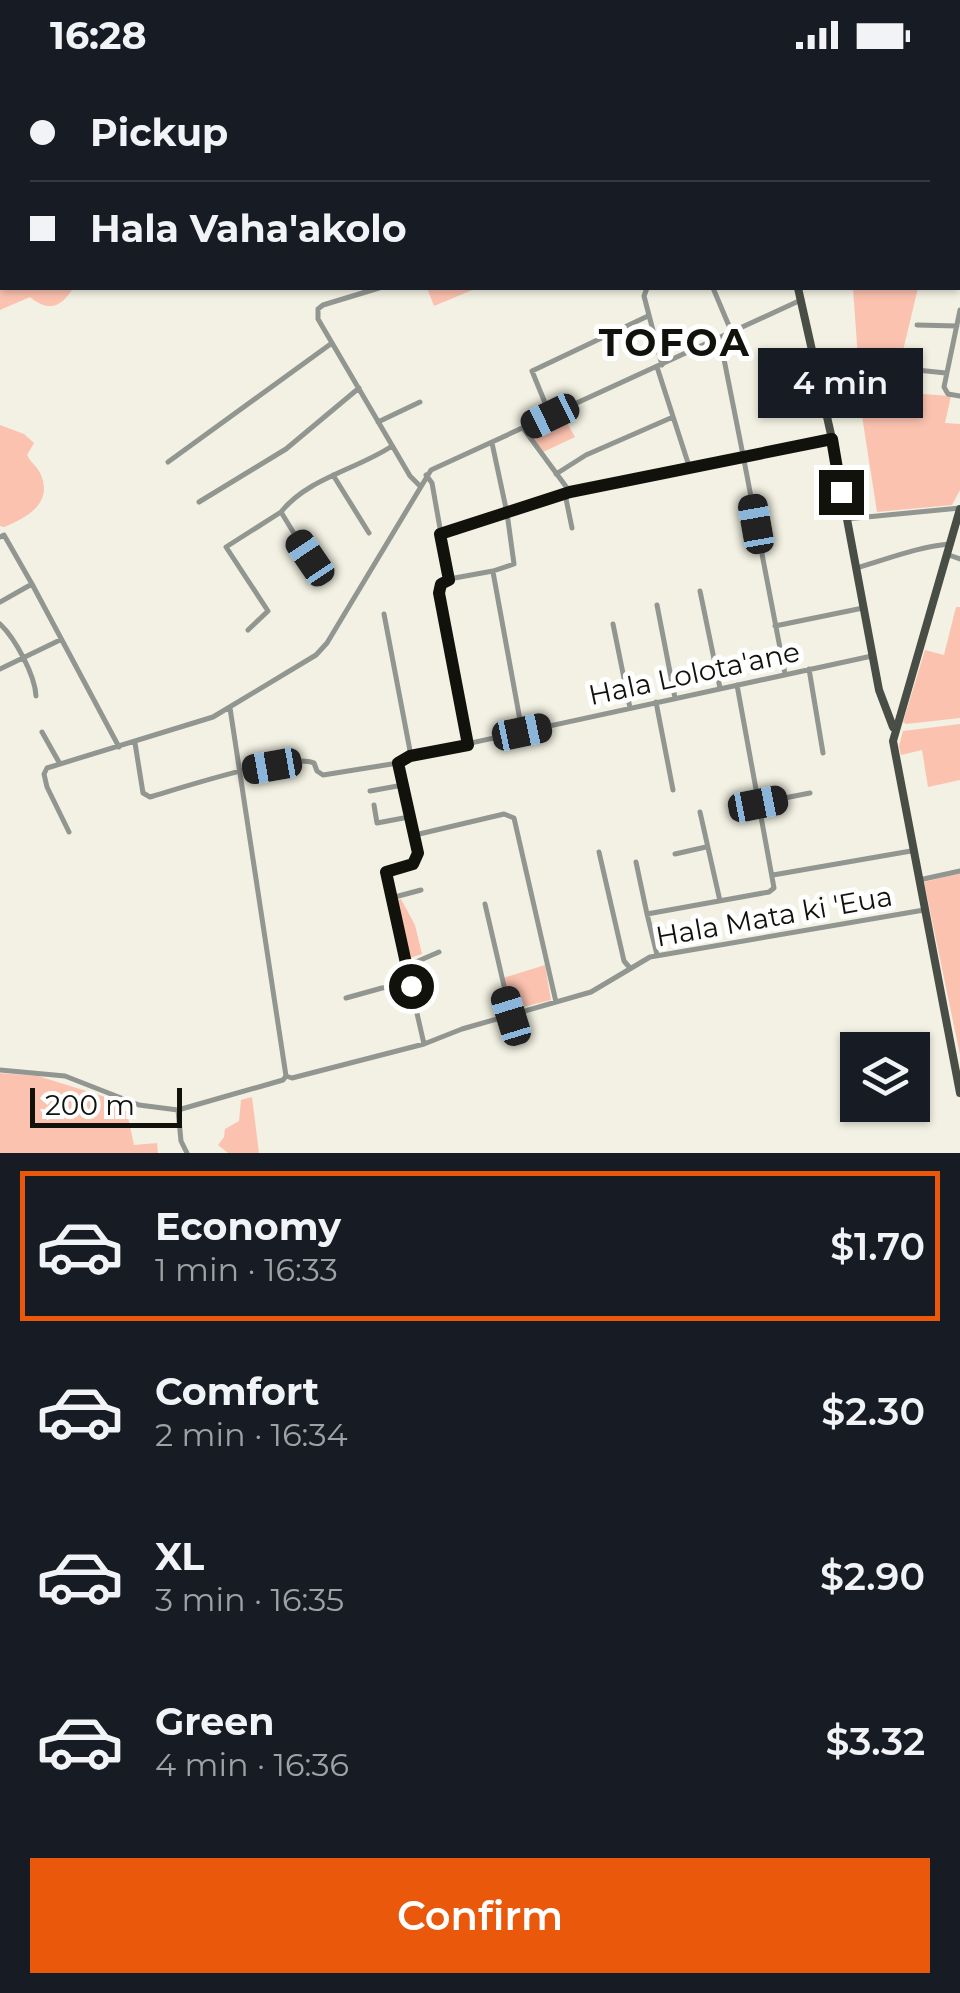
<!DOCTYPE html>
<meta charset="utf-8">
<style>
body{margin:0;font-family:Montserrat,sans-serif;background:#20242c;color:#f1f3f6;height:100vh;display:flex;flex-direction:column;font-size:38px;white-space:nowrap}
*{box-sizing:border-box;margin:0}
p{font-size:32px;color:#9ea1a6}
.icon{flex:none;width:55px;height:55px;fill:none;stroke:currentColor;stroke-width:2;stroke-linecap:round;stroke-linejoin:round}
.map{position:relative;height:1083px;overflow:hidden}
.drawer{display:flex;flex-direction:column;background:#171b24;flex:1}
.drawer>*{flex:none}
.guide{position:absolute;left:0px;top:0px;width:960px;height:220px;box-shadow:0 2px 8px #0004;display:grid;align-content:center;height:220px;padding:0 30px;background:#171b24}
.controls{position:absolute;left:840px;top:962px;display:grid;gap:20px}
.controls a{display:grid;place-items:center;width:90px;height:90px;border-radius:0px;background:#171b24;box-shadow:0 2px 8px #0004;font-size:50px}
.scale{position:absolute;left:30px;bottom:25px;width:152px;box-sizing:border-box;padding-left:10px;border:5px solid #12120d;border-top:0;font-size:28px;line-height:35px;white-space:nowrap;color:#12120d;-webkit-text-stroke:8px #fff;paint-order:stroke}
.end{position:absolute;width:45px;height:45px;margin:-22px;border:12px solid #12120d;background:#fff;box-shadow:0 0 0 5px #fff}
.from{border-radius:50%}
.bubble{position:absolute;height:70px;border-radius:0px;background:#171b24;box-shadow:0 2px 8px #0004;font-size:32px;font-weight:600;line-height:70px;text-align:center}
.car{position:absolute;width:30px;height:60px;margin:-30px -15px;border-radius:12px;box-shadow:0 0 8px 2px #0007;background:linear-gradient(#222 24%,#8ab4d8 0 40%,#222 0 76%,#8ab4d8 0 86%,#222 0)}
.guide b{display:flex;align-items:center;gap:35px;height:95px;font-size:38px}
.guide b+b{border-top:2px solid #363941}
.guide i{width:25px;height:25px;background:#f1f3f6}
ul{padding:18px 0 0;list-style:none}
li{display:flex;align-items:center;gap:30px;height:150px;margin:0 20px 15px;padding:0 10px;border:5px solid transparent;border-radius:0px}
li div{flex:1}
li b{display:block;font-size:38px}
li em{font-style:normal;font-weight:600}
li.selected{border-color:#ea580c}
li>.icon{width:90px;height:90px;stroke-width:1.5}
.cta{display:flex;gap:20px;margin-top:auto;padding:20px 30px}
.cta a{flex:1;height:115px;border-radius:0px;background:#ea580c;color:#fff;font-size:40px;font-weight:600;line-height:115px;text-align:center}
.status{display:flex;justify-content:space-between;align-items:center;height:70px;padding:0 50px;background:#171b24;direction:ltr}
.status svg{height:28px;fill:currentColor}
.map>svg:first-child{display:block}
.green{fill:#fcc2b0}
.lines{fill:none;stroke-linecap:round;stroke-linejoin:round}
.minor{stroke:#929691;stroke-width:5}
.major{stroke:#484d45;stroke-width:8}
.route{stroke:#12120d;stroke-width:12}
.labels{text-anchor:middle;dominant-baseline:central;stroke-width:10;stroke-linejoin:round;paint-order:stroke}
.street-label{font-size:28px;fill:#12120d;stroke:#fff}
.district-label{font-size:38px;font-weight:bold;letter-spacing:2.5px;fill:#12120d;stroke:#fff}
</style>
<div class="status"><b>16:28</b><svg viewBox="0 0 49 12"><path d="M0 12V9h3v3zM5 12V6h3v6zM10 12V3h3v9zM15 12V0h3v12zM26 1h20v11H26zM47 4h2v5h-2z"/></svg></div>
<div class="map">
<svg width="960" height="1083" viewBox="0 0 960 1083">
<rect width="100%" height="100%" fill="#f2f1e3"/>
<path class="green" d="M0,121L2,218H73C61,238 48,242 30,227L0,240Z
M427,218H477L434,236Z
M853,218H918L893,322L951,326L945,353L960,354V420L952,435L877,442L862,346Z
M561,342L575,367L541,383L526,360Z
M0,355L24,364L34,373L27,385C31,393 38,397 41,405C53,434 26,448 4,457L0,456Z
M956,537H960V648L906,654L903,652L925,580L944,585Z
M960,654V710L928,717L922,680L901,685L899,676L903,661Z
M960,803V985L924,812Z
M401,829L415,855L422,884L410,888L394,831Z
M545,895L551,930L511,940L503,908Z
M0,1003L38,1006L125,1033L134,1075L157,1073L158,1083H0Z
M252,1027L259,1083H228L218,1075L224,1067L225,1059L239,1051L241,1030Z"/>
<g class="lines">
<path class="minor" d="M54,0L55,2
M219,0L220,2
M353,0L354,2
M777,0L778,2
M842,0L843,2
M907,0L908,2
M94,2L98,0
M300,2L305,0
M722,2L727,0
M893,2L899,0
M958,30L960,29
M0,55L2,53
M958,60L960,58
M958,137L960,146
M379,218L323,235L318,239V249L410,406L420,416
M647,218L644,226L662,295
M713,218L732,263
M960,240L944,317L948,324L960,326
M917,255L957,256
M720,269L743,385L832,369
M657,297L689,396
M907,299L946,303
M550,345L532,301L648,246
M378,352L420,332
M523,358L570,422
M168,392L332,273
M556,404L586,385L673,347
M333,405L369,463
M426,405L432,413L449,509L441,514L439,523L468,675
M565,424L572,458
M199,432L286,379L359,318
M846,449L960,438
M441,464L507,443L492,373
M0,467L4,465L32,514L0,532
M946,484L960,489
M309,488L281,442C308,408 358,399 392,376
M856,498C888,489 917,477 949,474
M493,502L522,661
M449,509L493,501L514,494L507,443L570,422L743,385L785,604
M32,514L119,677
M700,521L720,618
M657,535L675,628
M384,544L411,686
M0,554C15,568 35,605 36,626
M613,554L630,638
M775,556L863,538
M248,560L268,541L226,477L281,442
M0,599L60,570
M809,599L823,683
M656,632L673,720
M230,638L286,1006
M42,662L60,694
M135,673L143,723L150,727C181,718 290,682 314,693L317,701L323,705L398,693L411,686L872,586
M398,693L418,783L413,794L386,802L387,812L424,974
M370,721L403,715
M759,733L810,723
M374,735L377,753L409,747
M700,742L720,831
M69,762L47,717L44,704L47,698L213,647L316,585L327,573L431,400L801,230
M415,765L504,744L514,748L556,932
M599,782L624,891L630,898
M675,784L706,777
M636,792L647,844
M773,805L911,781
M919,810L960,801
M391,828L421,820
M485,834L511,946
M657,885L647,844L769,822L774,818L737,615
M409,895L439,882
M346,928L382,918L411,916
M0,1000L65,1006L139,1035L178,1040L283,1010L286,1006L292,1008L424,974L462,959L591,922L650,887L924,840
M178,1040L181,1071L187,1083"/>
<path class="major" d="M709,0L710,2
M798,218L832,369L879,620L893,657
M960,439L893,671L960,1023"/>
</g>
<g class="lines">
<path class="route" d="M411,916L386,802L413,794L418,783L398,693L410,686L468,675L439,523L441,514L449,510L440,464L570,422L832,369L841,422"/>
</g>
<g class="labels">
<g class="street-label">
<text transform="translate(694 603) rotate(-12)">Hala Lolota'ane</text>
<text transform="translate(774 846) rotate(-10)">Hala Mata ki 'Eua</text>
</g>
<g class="district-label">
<text x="675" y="272">TOFOA</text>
</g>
</g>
</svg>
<div class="controls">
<a><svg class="icon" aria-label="layers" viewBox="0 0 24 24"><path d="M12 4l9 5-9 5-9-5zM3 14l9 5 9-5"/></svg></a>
</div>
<div class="scale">200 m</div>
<i class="end from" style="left:411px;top:916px"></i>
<i class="end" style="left:841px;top:422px"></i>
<div class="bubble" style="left:758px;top:278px;width:165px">4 min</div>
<i class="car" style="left:550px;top:346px;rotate:244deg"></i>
<i class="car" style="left:756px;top:454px;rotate:350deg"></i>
<i class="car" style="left:310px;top:488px;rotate:326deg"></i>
<i class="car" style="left:522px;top:662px;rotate:78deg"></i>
<i class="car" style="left:272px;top:696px;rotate:260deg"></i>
<i class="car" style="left:758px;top:734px;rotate:79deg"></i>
<i class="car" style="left:511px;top:946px;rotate:343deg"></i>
<div class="guide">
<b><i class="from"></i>Pickup</b>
<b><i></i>Hala Vaha'akolo</b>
</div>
</div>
<section class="drawer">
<ul>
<li class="selected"><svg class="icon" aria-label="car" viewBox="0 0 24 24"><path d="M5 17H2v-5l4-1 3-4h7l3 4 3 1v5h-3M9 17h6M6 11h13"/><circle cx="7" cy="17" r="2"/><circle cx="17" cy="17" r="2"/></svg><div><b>Economy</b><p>1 min · 16:33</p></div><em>$1.70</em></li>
<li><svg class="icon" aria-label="car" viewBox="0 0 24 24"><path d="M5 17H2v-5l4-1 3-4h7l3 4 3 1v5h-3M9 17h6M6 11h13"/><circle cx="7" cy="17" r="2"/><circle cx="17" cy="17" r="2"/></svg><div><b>Comfort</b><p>2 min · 16:34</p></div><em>$2.30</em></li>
<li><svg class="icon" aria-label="car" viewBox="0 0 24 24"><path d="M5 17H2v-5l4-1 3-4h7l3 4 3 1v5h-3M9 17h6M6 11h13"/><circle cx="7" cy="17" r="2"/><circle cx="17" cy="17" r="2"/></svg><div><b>XL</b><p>3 min · 16:35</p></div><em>$2.90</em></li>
<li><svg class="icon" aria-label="car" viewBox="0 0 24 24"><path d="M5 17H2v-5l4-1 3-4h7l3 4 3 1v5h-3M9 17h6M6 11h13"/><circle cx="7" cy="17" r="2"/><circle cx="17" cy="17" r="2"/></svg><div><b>Green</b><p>4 min · 16:36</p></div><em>$3.32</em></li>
</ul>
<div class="cta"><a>Confirm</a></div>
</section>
